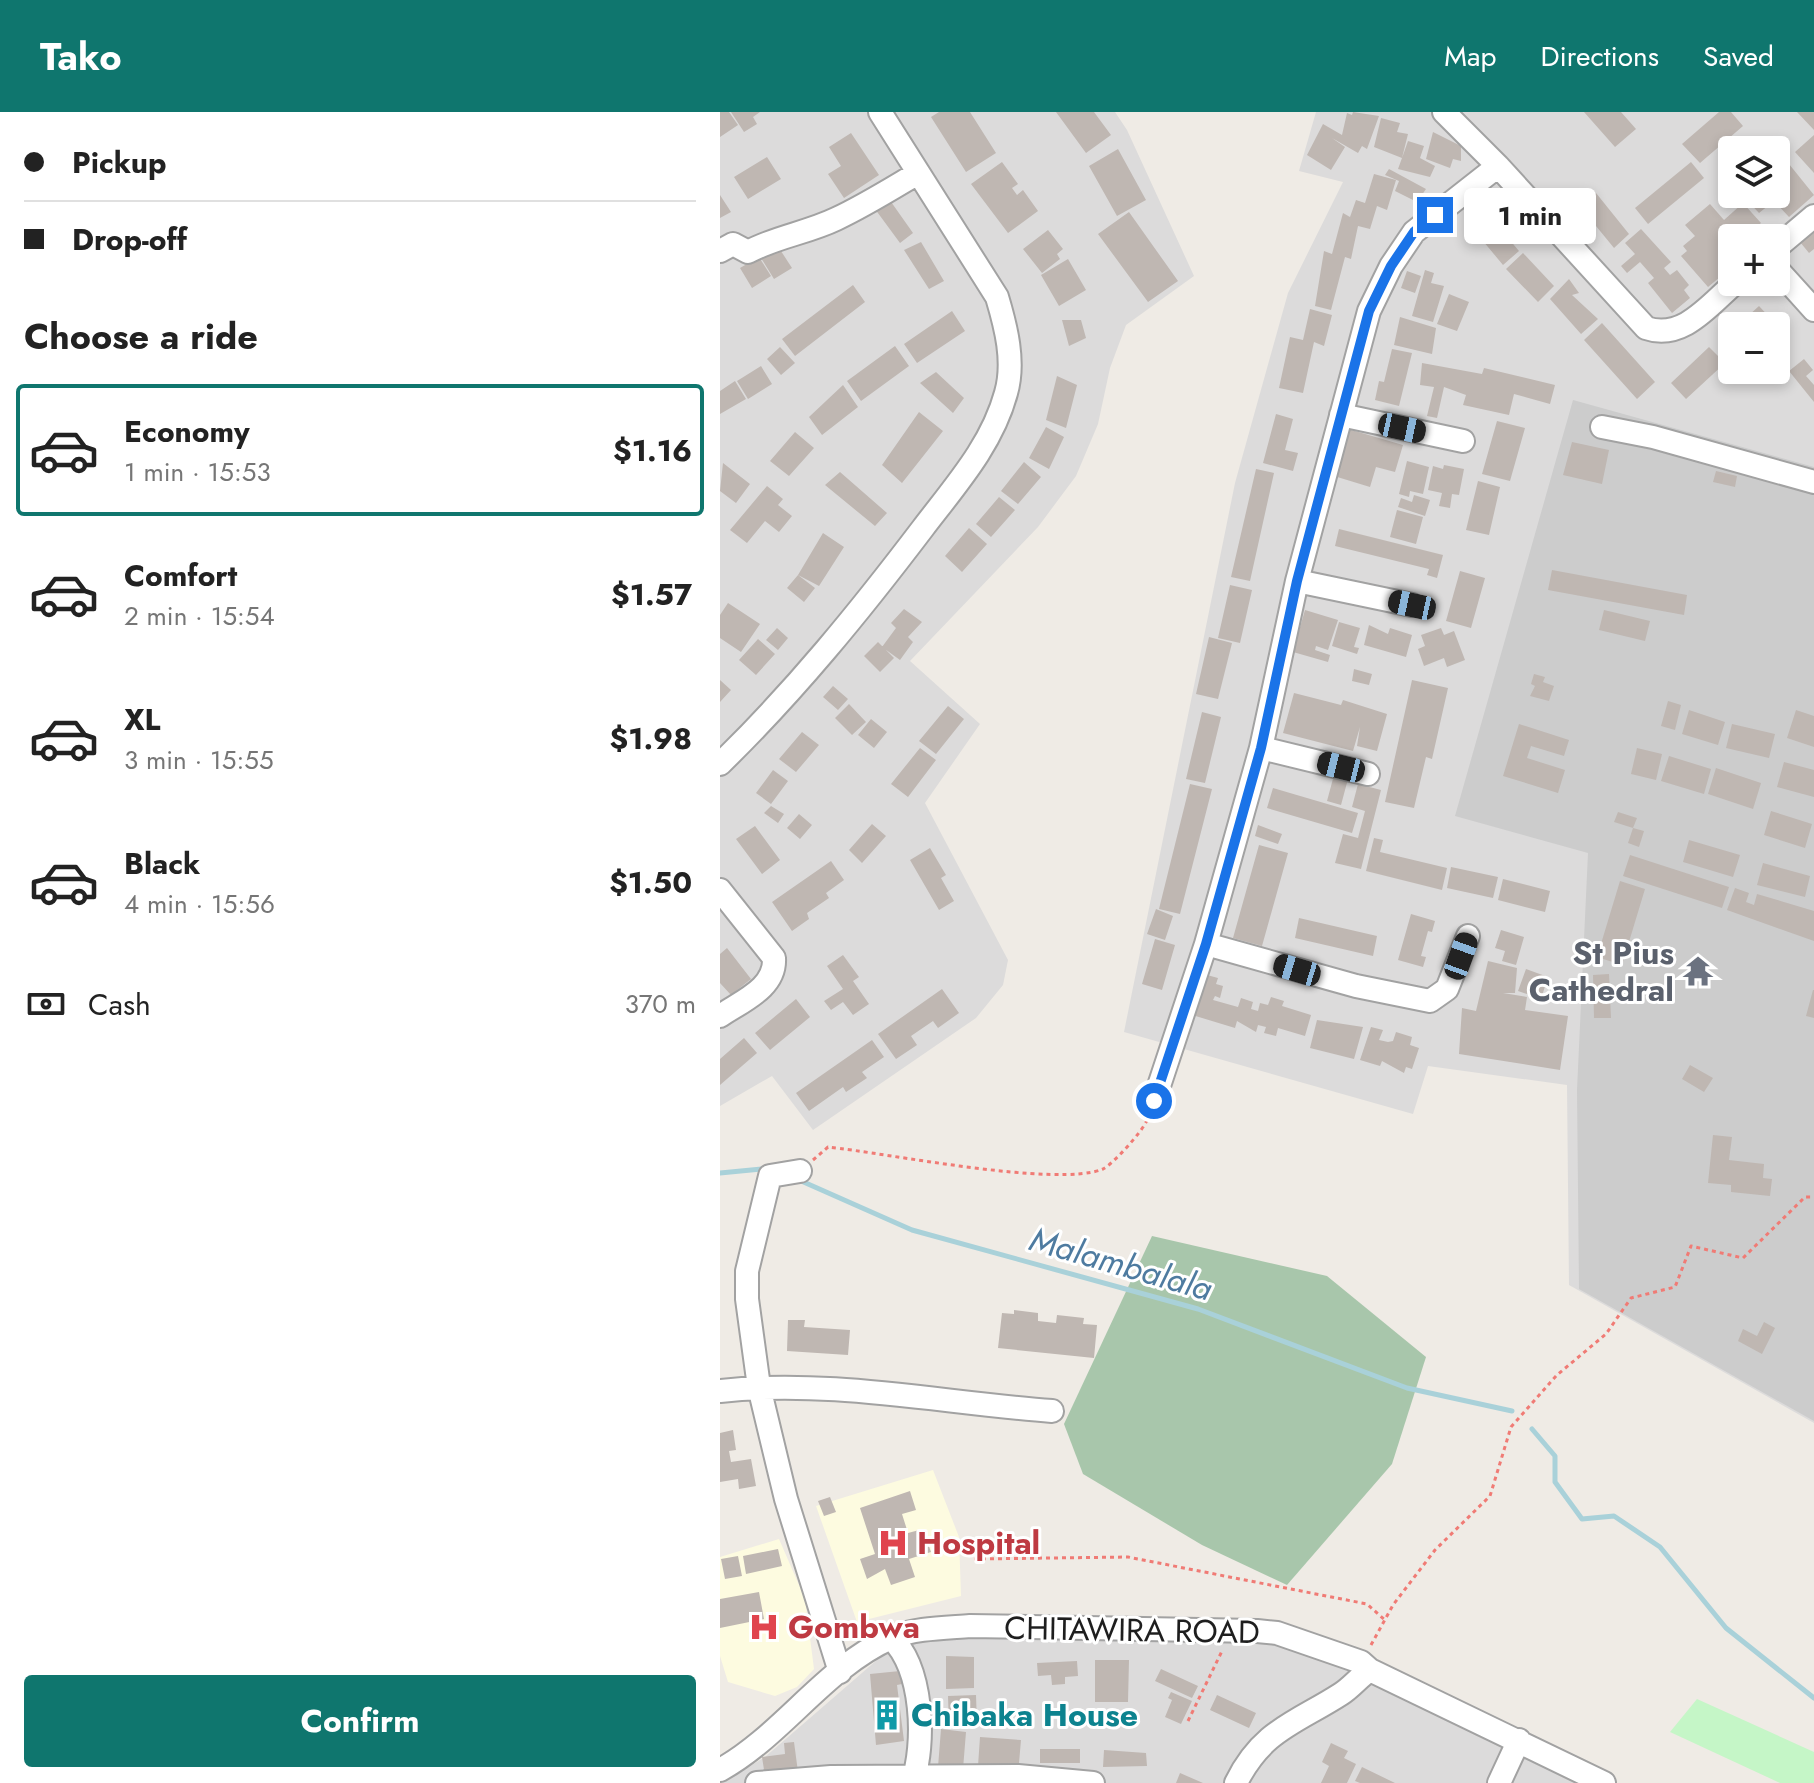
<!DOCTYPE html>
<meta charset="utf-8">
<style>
body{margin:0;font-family:Jost,sans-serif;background:#f6f6f6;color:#222;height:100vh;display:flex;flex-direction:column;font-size:30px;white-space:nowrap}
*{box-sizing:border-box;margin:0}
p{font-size:26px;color:#767676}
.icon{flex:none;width:44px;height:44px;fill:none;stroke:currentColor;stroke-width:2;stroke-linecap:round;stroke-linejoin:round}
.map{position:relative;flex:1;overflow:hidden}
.panel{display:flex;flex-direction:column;background:#fff;width:720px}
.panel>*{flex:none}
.hud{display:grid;align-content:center;height:176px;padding:0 24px;background:#fff}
.buttons{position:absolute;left:998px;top:24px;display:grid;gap:16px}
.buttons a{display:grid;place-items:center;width:72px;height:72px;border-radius:8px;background:#fff;box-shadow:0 4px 12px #0003;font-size:40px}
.end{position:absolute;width:36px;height:36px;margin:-18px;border:10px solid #1a73e8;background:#fff;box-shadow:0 0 0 4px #fff}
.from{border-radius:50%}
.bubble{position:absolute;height:56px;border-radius:8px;background:#fff;box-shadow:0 4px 12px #0003;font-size:26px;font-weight:700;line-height:56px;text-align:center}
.car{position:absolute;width:24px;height:48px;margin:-24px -12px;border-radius:10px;box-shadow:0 0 6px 2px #0007;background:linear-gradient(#222 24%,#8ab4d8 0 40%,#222 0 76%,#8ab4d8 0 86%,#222 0)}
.hud b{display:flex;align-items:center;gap:28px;height:76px;font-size:30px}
.hud b+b{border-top:2px solid #e0e0e0}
.hud i{width:20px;height:20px;background:#222}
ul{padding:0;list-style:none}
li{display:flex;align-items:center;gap:24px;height:132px;margin:0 16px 12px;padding:0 8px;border:4px solid transparent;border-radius:8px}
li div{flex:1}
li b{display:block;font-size:30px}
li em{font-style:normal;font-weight:700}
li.on{border-color:#0f766e}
li>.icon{width:72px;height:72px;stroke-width:1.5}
h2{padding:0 24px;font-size:36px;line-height:96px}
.pay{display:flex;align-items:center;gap:20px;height:88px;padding:0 24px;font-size:30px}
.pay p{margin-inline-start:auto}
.primary-button{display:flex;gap:16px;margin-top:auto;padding:16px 24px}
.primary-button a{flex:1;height:92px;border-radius:8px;background:#0f766e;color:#fff;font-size:32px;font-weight:700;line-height:92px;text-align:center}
header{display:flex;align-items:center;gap:48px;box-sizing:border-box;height:112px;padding:0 40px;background:#0f766e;color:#fff}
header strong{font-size:38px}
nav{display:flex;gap:44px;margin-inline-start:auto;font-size:28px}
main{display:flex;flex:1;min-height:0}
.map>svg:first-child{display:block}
.residential{fill:#dcdbdb;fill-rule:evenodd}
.education{fill:#fdfbe0}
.religious{fill:#ccc}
.cemetery{fill:#a8c6ab}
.park{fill:#c5f6c7}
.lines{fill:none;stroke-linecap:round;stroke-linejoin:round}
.stream{stroke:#a9d1d9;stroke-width:5}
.building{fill:#bfb7b2}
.minor-casing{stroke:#a2a2a2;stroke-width:26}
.path{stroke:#f07b75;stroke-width:3;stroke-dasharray:4 4;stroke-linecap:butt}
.minor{stroke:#fff;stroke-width:22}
.route{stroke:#1a73e8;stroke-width:10}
.labels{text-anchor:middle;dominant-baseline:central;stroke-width:6;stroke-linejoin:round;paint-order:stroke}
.worship-label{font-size:32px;font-weight:bold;fill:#5b616d;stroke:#fff;text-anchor:end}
.health-label{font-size:32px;font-weight:bold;fill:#be3a42;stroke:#fff;text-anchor:start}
.street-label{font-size:32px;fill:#1e1e1e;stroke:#fff}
.culture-label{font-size:32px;font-weight:bold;fill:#0d838f;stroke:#fff;text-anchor:start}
.water-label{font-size:34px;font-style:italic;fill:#4e7ba0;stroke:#fff}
</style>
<header>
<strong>Tako</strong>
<nav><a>Map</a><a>Directions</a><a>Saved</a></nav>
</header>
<main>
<section class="panel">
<div class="hud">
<b><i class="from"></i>Pickup</b>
<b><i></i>Drop-off</b>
</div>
<h2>Choose a ride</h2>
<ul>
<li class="on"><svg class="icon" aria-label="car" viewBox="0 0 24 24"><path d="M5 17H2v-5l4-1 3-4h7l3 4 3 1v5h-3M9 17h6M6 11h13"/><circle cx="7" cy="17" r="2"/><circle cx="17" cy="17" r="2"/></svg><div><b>Economy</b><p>1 min · 15:53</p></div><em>$1.16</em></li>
<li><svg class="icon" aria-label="car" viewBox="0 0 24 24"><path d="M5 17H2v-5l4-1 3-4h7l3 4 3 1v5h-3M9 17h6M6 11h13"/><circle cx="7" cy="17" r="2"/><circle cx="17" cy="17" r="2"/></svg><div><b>Comfort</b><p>2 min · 15:54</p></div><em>$1.57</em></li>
<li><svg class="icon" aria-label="car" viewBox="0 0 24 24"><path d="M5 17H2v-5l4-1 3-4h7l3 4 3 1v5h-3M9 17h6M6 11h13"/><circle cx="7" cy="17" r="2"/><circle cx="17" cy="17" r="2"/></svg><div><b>XL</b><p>3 min · 15:55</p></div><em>$1.98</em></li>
<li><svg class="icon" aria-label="car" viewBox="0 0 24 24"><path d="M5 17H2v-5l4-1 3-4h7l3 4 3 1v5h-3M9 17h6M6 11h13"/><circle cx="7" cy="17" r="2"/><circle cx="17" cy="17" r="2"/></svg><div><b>Black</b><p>4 min · 15:56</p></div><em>$1.50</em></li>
</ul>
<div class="pay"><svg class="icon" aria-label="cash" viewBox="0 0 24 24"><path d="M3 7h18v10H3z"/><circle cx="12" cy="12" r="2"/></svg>Cash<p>370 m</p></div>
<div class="primary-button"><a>Confirm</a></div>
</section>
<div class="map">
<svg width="1094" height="1671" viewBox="0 0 1094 1671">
<rect width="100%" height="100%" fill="#efebe5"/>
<path class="residential" d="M0,0H395L407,18L474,164L406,213L390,256L378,312L356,364L318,415L190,549L260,612L205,691L288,848L283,873L256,906L93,1018L52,964L0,994Z
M596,0H1094V1311L849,1173L847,973L708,954L693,1002L404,920L515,371L568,181L623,70L579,59ZM1012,38H1056V82H1012ZM1012,126H1056V170H1012ZM1012,214H1056V258H1012Z
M212,1521L552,1523L595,1535L873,1671H3L45,1645L165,1541Z"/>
<path class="education" d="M213,1358L239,1425L241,1484L137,1510L96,1394Z
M59,1427L85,1487L94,1557L77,1575L55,1584L8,1570L0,1544V1445Z"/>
<path class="religious" d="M853,288L1094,355V1309L859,1177L857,978L868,741L735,704Z"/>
<path class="cemetery" d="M432,1124L607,1164L706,1245L672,1352L567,1473L482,1433L363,1362L344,1312Z"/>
<path class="park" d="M977,1587L1094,1640V1671H1060L950,1620Z"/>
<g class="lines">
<path class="stream" d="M0,1061L52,1056
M79,1068L192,1118L478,1197L687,1276L792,1299
M812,1317L835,1344V1370L862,1407L894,1404L940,1435L1006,1516L1094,1586"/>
</g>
<path class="building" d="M0,0H9L18,13L0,25Z
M11,0H40L33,5L37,12L24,20Z
M219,0H250L276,41L246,60L211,5Z
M336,0H374L391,23L366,41Z
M633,0L659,4L647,37L642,34L638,41L612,26L625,35L611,58L587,43L603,12L622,23L627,1L632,3Z
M864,0H901L916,17L895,35Z
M999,0H1011L1023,14L980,51L962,32Z
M1077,0H1094V18Z
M661,6L680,11L677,20L688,22L682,46L688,29L704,34L700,46L715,54L710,65L678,57L682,46L654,35Z
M713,20L741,34V49L733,47L730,56L706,47Z
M131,21L159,63L124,86L108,62L121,54L109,35Z
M1094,23V61L1075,40Z
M398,37L426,88L397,104L369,54Z
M47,45L61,67L28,87L14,65Z
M1065,47L1094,83L1069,105L1054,89L1039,101L1024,85L1056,82V56Z
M282,50L298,72L292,76L297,83L303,78L318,99L288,121L251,72Z
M971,50L984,66L928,112L915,96Z
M669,57L706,77L697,90L675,79L679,69L665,63Z
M654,62L676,68L667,98L657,94L650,117L638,114L631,147L625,145L611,198L595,194L604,139L612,142L623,101L630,105L636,88L645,91Z
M876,81L909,122L894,136L858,92Z
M0,83L11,100L0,106Z
M169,87L193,121L180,131L155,97Z
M1023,91L1041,111L1024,126H1012V155L988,175L961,144L967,139L963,134L975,124L965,113L990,92L1004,108Z
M409,100L458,169L428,190L378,122Z
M768,102L799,139L783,153L753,117Z
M921,117L951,150L944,156L950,163L957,158L969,173L964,178L970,186L952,201L928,171L934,166L920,150L907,161L901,154L915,142L905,131Z
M328,118L343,137L337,142L340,147L322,161L303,137Z
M1094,119V137L1089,141L1080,130Z
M201,130L224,169L209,177L184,138Z
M59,136L72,156L54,167L41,146Z
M803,141L834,174L818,190L786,157Z
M39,145L51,164L32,176L20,156Z
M348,147L366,178L339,194L321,163Z
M705,158L714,161L711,171L724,174L713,210L692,204Z
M687,159L701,164L695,181L681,176Z
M849,167L859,181L852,183L878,207L861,222L830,187Z
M133,173L145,190L75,244L62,227Z
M729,182L749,190L737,219L717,212Z
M1039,194L1053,209L1048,214H1017Z
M590,197L612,203L604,234L594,230L583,281L559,276L570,225L583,228Z
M232,199L245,219L197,251L184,232Z
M680,205L716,216L712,242L674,233Z
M342,208H361L366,226L349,234Z
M882,211L935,270L917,287L864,228Z
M1012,218V246L998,231Z
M175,234L189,254L141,289L127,269Z
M60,235L75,251L61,263L47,247Z
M989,235L1005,251L966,287L951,271Z
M672,237L692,241L679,294L655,288L659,269L664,270Z
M1084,247L1093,258L1086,264L1094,273V290L1069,259Z
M702,251L762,262L764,256L835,273L830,292L794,282L789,303L743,293L746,283L724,275L717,306L707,304L714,275L700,273Z
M41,254L52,272L28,287L17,269Z
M216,260L244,286L233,301L200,271Z
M337,264L357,273L346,316L326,308Z
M15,269L26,287L0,302V279Z
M123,273L138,295L102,323L89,305Z
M199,300L223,319L182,371L162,353Z
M556,302L573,307L565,338L578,341L573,359L543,351Z
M777,309L805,316L790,369L762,362Z
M326,315L344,325L329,357L309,346Z
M628,317L683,333L675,360L656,355L650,375L614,364Z
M75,320L94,336L69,364L50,349Z
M852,330L889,338L882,372L843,363Z
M687,349L709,355L703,382L690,379L689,385L679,382Z
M304,350L321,365L298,392L281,379Z
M3,351L30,372L16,391L0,379Z
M724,353L744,357L739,383L732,382L730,396L719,394L722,381L708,378L713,354L723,357Z
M536,357L554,361L530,469L511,465Z
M996,359L1017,364L1015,375L993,370Z
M120,360L167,401L155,414L105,373Z
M758,369L780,375L769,423L746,418Z
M47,374L63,387L58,393L72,404L59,420L45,409L27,431L10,418Z
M694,383L710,388L705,404L678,395L681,386L692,390Z
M279,385L295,398L271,425L256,412Z
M677,398L703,405L696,432L670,425Z
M249,416L267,432L242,460L225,444Z
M619,417L723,443L717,466L707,463L709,457L615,434Z
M103,421L124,435L99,474L78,463Z
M832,458L967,483L964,503L828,478Z
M740,459L765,466L751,516L726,509Z
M78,463L95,476L84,490L67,476Z
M510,473L532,478L520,531L498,526Z
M8,491L40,512L21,540L0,526V503Z
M184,497L202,510L188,525L193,530L180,548L162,535L176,516L171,511Z
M585,498L618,508L608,538L596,534L595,538L610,543L608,550L573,540Z
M884,498L930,509L925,529L879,518Z
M619,510L640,516L634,535L639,536L637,542L612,534Z
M649,513L668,522L670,516L692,523L686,545L644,533Z
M57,516L68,526L58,538L46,528Z
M721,516L724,523L734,519L745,548L727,555L724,546L704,554L698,537L705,534L701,523Z
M489,525L512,531L498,587L476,582Z
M38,527L55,542L36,563L19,548Z
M158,530L174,546L160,560L144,544Z
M634,557L652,562L649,573L632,569Z
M814,562L825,565L823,570L834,574L829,589L810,584L815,574L811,572Z
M0,568L11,578L0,590Z
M692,568L728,576L712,647L706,645L694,696L665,690Z
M113,574L128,587L118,598L103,585Z
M574,581L621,593L623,588L667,602L657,639L637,634L640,615L633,639L563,621Z
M948,589L961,593L955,618L941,614Z
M129,592L146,610L132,623L115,606Z
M228,594L244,607L216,642L199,629Z
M969,598L1005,610L998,633L962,622Z
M1076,598L1094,604V635L1067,626Z
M482,600L501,605L485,671L466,667Z
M151,607L167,620L154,636L138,623Z
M799,612L849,628L844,644L811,634L807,646L845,658L838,681L783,664Z
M1012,612L1055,622L1049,646L1006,636Z
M82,620L99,633L76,660L59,647Z
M200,636L216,648L188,685L171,672Z
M917,636L942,642L936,668L911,662Z
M949,644L991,657L984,682L941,669Z
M1064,650L1094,658V685L1057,675Z
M996,656L1041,671L1033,697L988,682Z
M53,658L68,669L51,692L36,681Z
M614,663L628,667L621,693L607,689Z
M470,672L492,677L460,802L439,797Z
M638,672L661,678L641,757L615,751L623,722L638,726L645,699L632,695Z
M553,676L638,701L632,721L547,696Z
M51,694L64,702L58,711L44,701Z
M1051,699L1092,712L1085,736L1044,723Z
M898,700L917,706L913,716L894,710Z
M79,702L92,713L80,727L67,716Z
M152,712L166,724L142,751L129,738Z
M538,713L562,722L558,732L535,724Z
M35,714L60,748L42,762L16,727Z
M913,716L924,719L919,735L908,731Z
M654,726L663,728L660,740L727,756L722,778L646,759Z
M969,728L1020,743L1013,765L963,750Z
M539,733L568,741L542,834L513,826Z
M210,736L226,763L221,766L234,789L219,798L190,748Z
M910,743L1009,775L1002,796L903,764Z
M111,749L124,768L106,781L109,786L87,801L89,807L72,819L52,790Z
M1043,751L1090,764L1085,785L1037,773Z
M731,755L778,765L773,786L727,776Z
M783,767L830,779L825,800L778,788Z
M900,769L925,777L902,853L877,845Z
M1015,776L1029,781L1026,790L1034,793L1037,782L1094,799V829L1007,798Z
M436,797L453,804L445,828L427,822Z
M691,802L715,809L712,820L708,819L701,844L706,845L703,855L678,848Z
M579,806L657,824L653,844L575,826Z
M781,818L804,825L796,853L782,849L785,839L775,836Z
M435,827L455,833L442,878L422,872Z
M7,836L31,867L11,883L0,871V842Z
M123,843L139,865L133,869L149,892L133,903L123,890L111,898L104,889L123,877L107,854Z
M768,849L797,856L795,881H783L807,885L805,898L848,904L840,958L739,942L742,896L756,899Z
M806,857L828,865L821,887L798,879Z
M889,862L891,906H874L873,863Z
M487,863L498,866L496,872L503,874L500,886L495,884L493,888L518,895L521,886L533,890L531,897L538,899L540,891L548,893L551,885L564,889L562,894L591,903L585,924L558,916L556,924L544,921L546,915L538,913L536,920L517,909L515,916L469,902Z
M222,877L239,901L218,916L213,909L191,924L197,933L176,947L158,922Z
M1093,878H1094V906L1086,904Z
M76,887L90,905L50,938L35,921Z
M597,908L643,915L634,947L590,936Z
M651,915L663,918L659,928L668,930L673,929L676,920L692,925L690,933L699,936L692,957L686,955L684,961L662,949L660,954L640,948Z
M24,926L37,941L0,973V947Z
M152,928L164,945L142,960L147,966L126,980L123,975L89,999L76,981Z
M970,953L993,966L984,980L962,967Z
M993,1023L1012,1025L1009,1048L1044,1052L1043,1066L1052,1067L1050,1084L1011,1080V1073L988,1071Z
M294,1198L318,1201V1209L336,1211L337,1203L364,1206L363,1212L377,1213L374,1246L278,1236L282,1201L294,1202Z
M68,1208H85L84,1215L130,1218L128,1243L67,1239Z
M1044,1210L1055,1216L1042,1242L1018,1229L1023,1217L1037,1224Z
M13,1318L16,1338L9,1339L11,1350L31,1347L36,1374L19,1377L18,1367L0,1370V1321Z
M190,1379L196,1398L182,1402L188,1421L203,1417L211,1440L189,1447L195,1465L171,1473L165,1457L147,1467L140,1447L155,1442L140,1396Z
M110,1385L116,1400L104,1404L98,1389Z
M58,1437L62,1454L26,1462L23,1444Z
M18,1444L22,1464L5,1467L1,1447Z
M39,1480L44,1507L0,1516V1487Z
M226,1544L254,1545V1576L226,1577Z
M375,1548H409L408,1590H375Z
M357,1549L358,1564L345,1565V1572L332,1573L331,1563L318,1564L317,1551Z
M441,1557L478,1574L472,1586L435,1569Z
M180,1559L182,1572L177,1573L184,1629L156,1633L150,1562Z
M451,1580L472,1589L461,1612L445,1605L452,1588L448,1586Z
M256,1583L257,1613L229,1614L228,1584Z
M497,1583L536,1601L529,1616L490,1598Z
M221,1617L246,1620L243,1657L218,1655Z
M260,1625L301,1628L299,1651L258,1654Z
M74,1630L78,1660L45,1664L42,1645L65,1642L64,1631Z
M611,1631L628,1639L624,1646L636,1652L627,1671H601L609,1654L602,1650Z
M320,1637H360V1651H320Z
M384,1638L426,1641L427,1654L383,1655Z
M642,1655L675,1671H640L635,1669Z
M460,1661L483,1671H456Z"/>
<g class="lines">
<g class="minor-casing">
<path id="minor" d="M724,0L778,54L926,216C963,229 990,192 1016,170
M1056,136L1094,104
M0,139L13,132L28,140C55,125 87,121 116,107C144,94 171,77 198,61
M1056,156L1094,198
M621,303L743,329
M882,315L933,325L1094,370
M577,469L692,493
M541,636L648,662
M0,652C75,579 140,499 203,416C235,374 272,333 286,281C295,250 286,215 277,185L160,0
M0,778L54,846C56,876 22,889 0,904
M486,832L636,874L710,889L727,877L748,824
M434,989L486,832L541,636L577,469L649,199L671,154L694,120L778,54
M80,1059L50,1064L27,1159V1187L39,1275L66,1387L120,1560
M0,1279C111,1267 222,1291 332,1299
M171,1526C203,1555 206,1632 192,1671
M0,1658C62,1624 105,1555 171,1526C195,1516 224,1516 250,1514L537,1519L557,1521L641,1550L650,1558L884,1671
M37,1671L111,1665L298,1664L373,1671
M516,1671C542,1618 576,1611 621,1582C632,1575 639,1565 650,1558
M779,1671L799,1628"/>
</g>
<path class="path" d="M93,1048L108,1035C166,1041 337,1076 383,1057C392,1053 423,1019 427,1008
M254,1447L408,1445L647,1492L666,1509
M651,1533L673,1493L715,1438L770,1384L791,1315L837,1263L886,1222L911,1186L955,1175L971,1134L1023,1146L1085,1085H1094
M468,1609L502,1539"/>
<use href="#minor" class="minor"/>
</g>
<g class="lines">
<path class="route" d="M434,989L486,832L541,636L577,469L649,199L671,154L694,120L715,103"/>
</g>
<defs>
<g id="temple-bare" transform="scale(2.4)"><path d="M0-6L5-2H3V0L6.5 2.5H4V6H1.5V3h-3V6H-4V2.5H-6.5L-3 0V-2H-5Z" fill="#6b7280" stroke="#fff" stroke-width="2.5" paint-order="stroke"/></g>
<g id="hospital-bare" transform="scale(2.4)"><path d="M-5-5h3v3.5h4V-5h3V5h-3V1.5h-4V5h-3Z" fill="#e0444e" stroke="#fff" stroke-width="2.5" paint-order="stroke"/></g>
<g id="building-bare" transform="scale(2.4)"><path d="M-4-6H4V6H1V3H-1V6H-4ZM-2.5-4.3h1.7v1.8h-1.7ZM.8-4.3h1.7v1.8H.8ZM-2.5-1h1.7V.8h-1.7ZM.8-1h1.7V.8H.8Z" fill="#0f9aa8" stroke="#fff" stroke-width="2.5" paint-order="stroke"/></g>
</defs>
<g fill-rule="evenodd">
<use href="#temple-bare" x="978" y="859"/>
<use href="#hospital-bare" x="173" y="1431"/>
<use href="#hospital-bare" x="44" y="1515"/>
<use href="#building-bare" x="167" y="1603"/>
</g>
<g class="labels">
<g class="worship-label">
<text x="954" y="841">St Pius<tspan x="954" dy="37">Cathedral</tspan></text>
</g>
<g class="health-label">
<text x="197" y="1431">Hospital</text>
<text x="68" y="1515">Gombwa</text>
</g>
<g class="street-label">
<text transform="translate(412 1518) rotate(1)">CHITAWIRA ROAD</text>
</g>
<g class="culture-label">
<text x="191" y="1603">Chibaka House</text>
</g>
<g class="water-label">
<text transform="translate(401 1152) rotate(16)">Malambalala</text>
</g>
</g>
</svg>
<div class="buttons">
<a><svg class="icon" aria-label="layers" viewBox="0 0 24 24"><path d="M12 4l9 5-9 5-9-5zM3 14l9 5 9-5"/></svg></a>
<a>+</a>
<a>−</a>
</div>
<i class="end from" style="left:434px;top:989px"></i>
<i class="end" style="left:715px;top:103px"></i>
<div class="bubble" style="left:744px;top:76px;width:132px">1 min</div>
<i class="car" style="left:682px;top:316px;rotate:102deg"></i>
<i class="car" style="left:692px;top:493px;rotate:282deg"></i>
<i class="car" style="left:621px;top:655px;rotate:284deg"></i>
<i class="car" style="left:741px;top:844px;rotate:20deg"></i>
<i class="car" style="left:577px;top:858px;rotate:287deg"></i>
</div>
</main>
